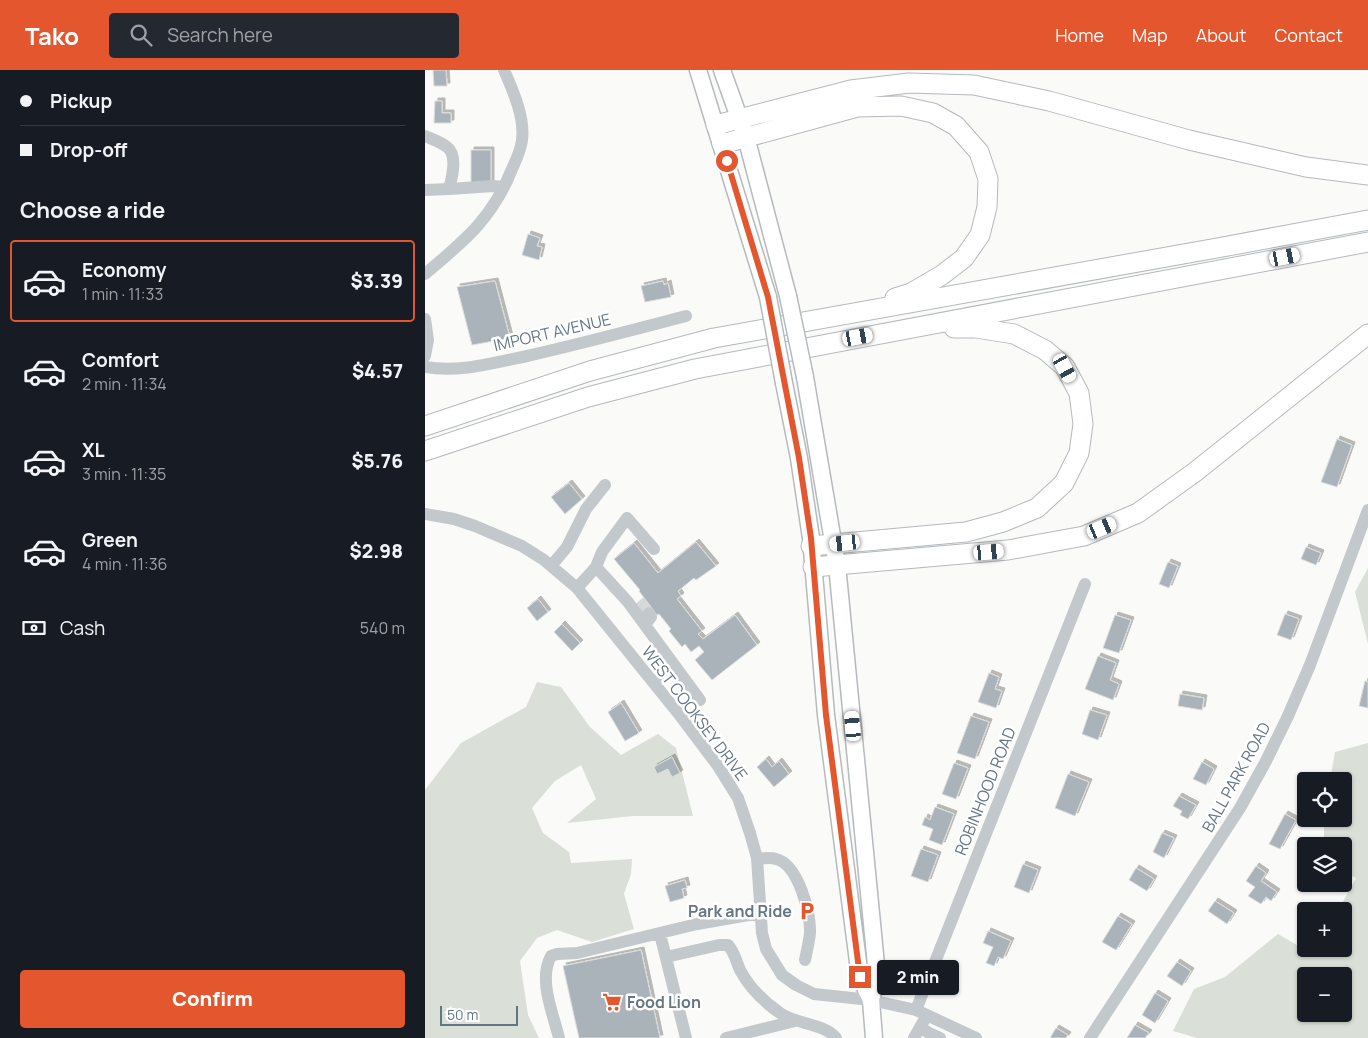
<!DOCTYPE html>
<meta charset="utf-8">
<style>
body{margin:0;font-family:Manrope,sans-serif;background:#242831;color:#f1f3f6;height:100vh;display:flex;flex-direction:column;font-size:19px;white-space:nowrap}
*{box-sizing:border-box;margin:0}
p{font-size:16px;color:#9ea1a6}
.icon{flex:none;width:28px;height:28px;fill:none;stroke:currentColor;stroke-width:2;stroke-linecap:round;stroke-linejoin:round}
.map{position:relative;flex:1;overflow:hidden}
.drawer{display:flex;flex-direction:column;background:#171b24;width:425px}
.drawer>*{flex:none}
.hud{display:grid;align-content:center;height:110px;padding:0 20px;background:#171b24}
.buttons{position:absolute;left:872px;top:702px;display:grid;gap:10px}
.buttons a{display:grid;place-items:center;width:55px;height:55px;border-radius:5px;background:#171b24;box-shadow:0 1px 4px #0004;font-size:25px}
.scale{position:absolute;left:15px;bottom:12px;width:78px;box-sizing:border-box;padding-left:5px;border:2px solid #657683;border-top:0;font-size:14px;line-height:18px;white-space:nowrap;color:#657683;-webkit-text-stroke:4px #fff;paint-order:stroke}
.end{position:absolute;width:22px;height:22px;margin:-11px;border:6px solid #e4572e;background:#fff;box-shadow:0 0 0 2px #fff}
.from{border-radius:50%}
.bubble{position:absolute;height:35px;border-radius:5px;background:#171b24;box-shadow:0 1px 4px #0004;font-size:16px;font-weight:800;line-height:35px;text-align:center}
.car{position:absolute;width:15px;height:30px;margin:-15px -8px;border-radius:6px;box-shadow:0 0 4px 1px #0007;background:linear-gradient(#fff 24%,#345 0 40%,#fff 0 76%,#345 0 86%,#fff 0)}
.hud b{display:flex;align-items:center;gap:18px;height:48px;font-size:19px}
.hud b+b{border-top:1px solid #363941}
.hud i{width:12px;height:12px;background:#f1f3f6}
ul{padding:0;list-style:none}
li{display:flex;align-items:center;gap:15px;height:82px;margin:0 10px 8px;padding:0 10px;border:2px solid transparent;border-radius:5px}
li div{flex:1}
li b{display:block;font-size:19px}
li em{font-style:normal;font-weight:800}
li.on{border-color:#e4572e}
li>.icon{width:45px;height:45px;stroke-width:1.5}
h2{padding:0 20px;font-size:22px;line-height:60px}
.pay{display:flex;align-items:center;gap:12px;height:55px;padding:0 20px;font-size:19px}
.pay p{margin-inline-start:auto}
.cta{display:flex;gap:10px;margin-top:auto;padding:10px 20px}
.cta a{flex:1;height:58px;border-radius:5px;background:#e4572e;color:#fff;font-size:20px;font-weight:800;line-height:58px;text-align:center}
header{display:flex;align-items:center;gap:30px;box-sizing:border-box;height:70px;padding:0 25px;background:#e4572e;color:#fff}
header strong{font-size:24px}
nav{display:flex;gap:28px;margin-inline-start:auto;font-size:18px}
.search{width:350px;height:45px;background:#242831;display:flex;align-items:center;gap:12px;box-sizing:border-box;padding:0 18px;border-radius:5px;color:#9ea1a6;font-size:19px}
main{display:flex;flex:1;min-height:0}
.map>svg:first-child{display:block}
.green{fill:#dadfd7;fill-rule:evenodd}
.building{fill:#aab3b9;stroke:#dcdcda;filter:url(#shadow)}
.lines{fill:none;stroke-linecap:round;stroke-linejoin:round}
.minor-tunnel{stroke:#d5d9db;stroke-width:12;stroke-dasharray:12 6;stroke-linecap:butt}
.major-casing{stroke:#b5babe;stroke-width:19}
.highway-casing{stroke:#b4b9bd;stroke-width:21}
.minor{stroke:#c3c8cc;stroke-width:12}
.major{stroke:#fff;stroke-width:16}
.highway{stroke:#fff;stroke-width:19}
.major-bridge-casing{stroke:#b5babe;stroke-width:19;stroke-linecap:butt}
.major-bridge{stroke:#fff;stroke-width:16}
.route{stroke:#e4572e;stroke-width:6}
.labels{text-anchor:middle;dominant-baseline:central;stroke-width:5;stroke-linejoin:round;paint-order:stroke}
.street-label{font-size:16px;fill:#657683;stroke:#fff}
.poi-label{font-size:16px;font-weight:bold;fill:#657683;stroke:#fff;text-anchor:end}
</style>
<header>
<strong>Tako</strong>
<div class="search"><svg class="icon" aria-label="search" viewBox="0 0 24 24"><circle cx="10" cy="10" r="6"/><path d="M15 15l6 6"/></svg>Search here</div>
<nav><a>Home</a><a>Map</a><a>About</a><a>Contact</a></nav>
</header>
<main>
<section class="drawer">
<div class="hud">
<b><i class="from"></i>Pickup</b>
<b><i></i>Drop-off</b>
</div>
<h2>Choose a ride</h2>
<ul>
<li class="on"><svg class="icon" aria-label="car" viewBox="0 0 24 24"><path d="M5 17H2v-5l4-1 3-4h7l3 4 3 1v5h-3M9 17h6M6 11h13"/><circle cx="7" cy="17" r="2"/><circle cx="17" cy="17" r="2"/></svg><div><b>Economy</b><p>1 min · 11:33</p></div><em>$3.39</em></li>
<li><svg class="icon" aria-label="car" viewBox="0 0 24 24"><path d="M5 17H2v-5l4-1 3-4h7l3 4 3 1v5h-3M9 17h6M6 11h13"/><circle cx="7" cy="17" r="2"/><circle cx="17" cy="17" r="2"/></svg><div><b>Comfort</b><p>2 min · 11:34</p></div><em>$4.57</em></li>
<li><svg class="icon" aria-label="car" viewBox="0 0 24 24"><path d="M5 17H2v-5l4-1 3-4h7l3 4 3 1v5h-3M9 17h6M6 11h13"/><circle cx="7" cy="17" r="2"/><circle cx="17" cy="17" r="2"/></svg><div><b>XL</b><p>3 min · 11:35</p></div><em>$5.76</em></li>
<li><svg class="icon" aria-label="car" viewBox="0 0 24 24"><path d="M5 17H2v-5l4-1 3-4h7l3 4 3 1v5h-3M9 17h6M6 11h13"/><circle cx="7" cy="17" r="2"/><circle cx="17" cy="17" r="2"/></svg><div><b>Green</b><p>4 min · 11:36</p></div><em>$2.98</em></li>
</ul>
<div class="pay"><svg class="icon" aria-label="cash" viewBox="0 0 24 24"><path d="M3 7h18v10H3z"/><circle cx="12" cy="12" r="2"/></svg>Cash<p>540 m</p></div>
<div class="cta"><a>Confirm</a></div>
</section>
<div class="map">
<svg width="943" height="968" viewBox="0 0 943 968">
<defs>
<filter id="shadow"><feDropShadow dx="3" dy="-3" stdDeviation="0" flood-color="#0004"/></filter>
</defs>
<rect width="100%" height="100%" fill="#fafaf8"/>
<path class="green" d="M943,498V574L930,522Z
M112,612L136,617L165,657L196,685L233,664L251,678L268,746H208L142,753L171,729L156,695L130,711L107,738L118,763L144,782L146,793L207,789L206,804L199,824L209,859L167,872L132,860L112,868L95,891L103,945L114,968H0V720L36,673L101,637Z
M943,673V968H772L748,961L769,919L800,907L853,864L889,885L893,879H919V841H913L931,808L919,802V776H899V749H919V711H905L910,682ZM881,906H919V944H881Z"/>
<path class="building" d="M8,0H21L22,16H9Z
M10,31H17V43H26V53H9Z
M46,80H66V116L46,115Z
M103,164L115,168L112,176L117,177L114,190L97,185Z
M70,211L85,268L47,275L32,217Z
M238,211L239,215L243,213L246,227L220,232L216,216Z
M912,369L927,375L912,417L896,412Z
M144,413L157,429L140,444L126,427Z
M271,472L291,496L271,510L269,508L253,521L256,526L252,529L277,561L273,564L278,569L310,545L332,575L287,610L270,590L279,582L274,576L266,582L260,574L257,577L244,561L246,559L234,544L232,545L214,521L215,520L189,489L209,473L233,503Z
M881,477L896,483L891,495L876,489Z
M743,492L753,496L744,518L734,514Z
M113,529L123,542L112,551L102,538Z
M860,544L874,549L866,570L852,565Z
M690,545L706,550L694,583L678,578Z
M137,554L155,573L147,581L129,562Z
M673,586L691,593L685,610L694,614L688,630L660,619Z
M564,603L574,607L570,619L577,621L571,638L553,632Z
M940,611L943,612V638L934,636Z
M755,624L779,628L777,640L753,636Z
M196,633L214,663L200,671L183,642Z
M665,640L682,645L673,670L657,664Z
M546,646L564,652L550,689L532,683Z
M247,687L255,703L247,707L243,699L232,704L229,697Z
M341,689L347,697L354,691L364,704L349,717L332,697Z
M777,692L789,699L781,715L768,709Z
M529,693L543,698L531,729L517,724Z
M643,704L664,712L650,746L630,738Z
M754,726L771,735L763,749L755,745L757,741L748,736Z
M510,737L529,744L517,775L504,770L508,759L497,755L500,747L505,750Z
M860,744L871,750L855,779L844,774Z
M737,763L749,768L739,788L728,782Z
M496,779L513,785L503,812L486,806Z
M598,794L613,800L604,823L589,817Z
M831,796L841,803L836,811L852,822L846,831L841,827L836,834L823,826L830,817L821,811Z
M711,798L729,809L722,821L704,810Z
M260,810L262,818L257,819L259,828L245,832L240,816Z
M790,831L809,843L802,854L783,841Z
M693,846L707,854L691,880L677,872Z
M563,861L586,871L578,889L573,887L569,896L561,893L568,877L558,873Z
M216,880L235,968H154L138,896Z
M752,892L766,901L757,916L742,906Z
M730,923L743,931L730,953L717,945Z
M710,955L724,963L720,968H702Z
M631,958L643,965L641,968H625Z"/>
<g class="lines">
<path class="minor-tunnel" d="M214,531L224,543"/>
<g class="major-casing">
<path id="major" d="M273,0L343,227
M297,0L321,67L363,226
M380,307L412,495L452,905L446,930L449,968
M359,313L374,388L386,468L401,645L435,907L446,930"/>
</g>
<g class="highway-casing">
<path id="highway" d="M291,55L426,20L484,13L549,15L624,31L764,70L881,97L943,105
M297,74L432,37L476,36L508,43L531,56L554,82L563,109L562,137L555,165L539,188L517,205L486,223L470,228
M0,356L165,301L289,268L792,178L943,150
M0,381L163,327L270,299L943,172
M386,476L541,462L578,452L612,438L639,413L654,383L658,354L654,323L640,297L620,280L589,264L551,258H529
M388,497L583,480L659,466L713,443L770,402L943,264"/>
</g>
<path class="minor" d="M0,66C7,69 16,72 22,77C33,85 27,108 24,119L0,120
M24,119L68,116L79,117
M0,204C39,171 68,148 87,99C91,90 96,80 97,70C100,47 88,21 79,0
M0,249L3,270L0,286
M0,297C34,303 68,293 102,286C155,274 208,260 261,246
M0,444L29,449L50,456L97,476L119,490L152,518L253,643L293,696L313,728L325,763L332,788L337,863L341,879L357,905L371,915L389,924L446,930L491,940L551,968
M126,496L142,477L161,439L180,415
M171,497L177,482L202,448L229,479
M152,518L171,497L203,532L250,596L229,613
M220,555L226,547L224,543
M250,596L275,630
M332,788C338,789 345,787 351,789C373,794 386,843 385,863C384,872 382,881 380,890
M235,864L261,968
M241,887L294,875H303C310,883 311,891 315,900C324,917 339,932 355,943C370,954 401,954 411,968
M491,940L660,514
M495,957L504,963L515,968
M134,968C128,943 113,910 126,886L132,884L152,883L272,854L335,843
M301,968L370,951
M489,968L502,945
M665,968L815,738L841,691L863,646L885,595L943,440"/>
<use href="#major" class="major"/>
<use href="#highway" class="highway"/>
<g class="major-bridge-casing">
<path id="major-bridge" d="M363,226L380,307
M343,227L359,313"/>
</g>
<use href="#major-bridge" class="major-bridge"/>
</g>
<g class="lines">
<path class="route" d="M302,91L343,227L374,388L386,468L401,645L435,907"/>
</g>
<defs>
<g id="parking-bare" transform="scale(1.5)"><path d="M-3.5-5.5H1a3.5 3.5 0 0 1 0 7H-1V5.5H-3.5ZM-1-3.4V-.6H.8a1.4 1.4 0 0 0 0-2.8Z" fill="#e4572e" stroke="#fff" stroke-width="2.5" paint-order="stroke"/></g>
<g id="supermarket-bare" transform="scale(1.5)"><path d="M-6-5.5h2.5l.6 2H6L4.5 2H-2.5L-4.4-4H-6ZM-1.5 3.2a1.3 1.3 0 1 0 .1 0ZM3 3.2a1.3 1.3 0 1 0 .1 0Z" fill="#e4572e" stroke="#fff" stroke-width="2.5" paint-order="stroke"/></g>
</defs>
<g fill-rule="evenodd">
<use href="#parking-bare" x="382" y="841"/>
<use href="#supermarket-bare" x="187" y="932"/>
</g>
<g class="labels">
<g class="street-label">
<text transform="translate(127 262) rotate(-13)">IMPORT AVENUE</text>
<text transform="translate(270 643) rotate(53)">WEST COOKSEY DRIVE</text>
<text transform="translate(811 707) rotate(-61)">BALL PARK ROAD</text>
<text transform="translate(560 721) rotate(-68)">ROBINHOOD ROAD</text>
</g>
<g class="poi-label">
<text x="367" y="841">Park and Ride</text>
<text x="202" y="932" text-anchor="start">Food Lion</text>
</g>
</g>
</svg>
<div class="buttons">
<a><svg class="icon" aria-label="locate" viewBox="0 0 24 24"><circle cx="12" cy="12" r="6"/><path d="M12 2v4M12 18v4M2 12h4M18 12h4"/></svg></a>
<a><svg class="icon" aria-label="layers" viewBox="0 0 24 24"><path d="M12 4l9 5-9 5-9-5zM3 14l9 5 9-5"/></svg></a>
<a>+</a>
<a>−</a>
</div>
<div class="scale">50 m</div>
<i class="end from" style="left:302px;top:91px"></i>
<i class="end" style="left:435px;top:907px"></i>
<div class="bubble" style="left:452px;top:890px;width:82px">2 min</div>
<i class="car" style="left:860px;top:187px;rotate:79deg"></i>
<i class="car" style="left:433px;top:267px;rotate:80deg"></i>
<i class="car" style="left:640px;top:298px;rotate:151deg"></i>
<i class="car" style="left:677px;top:458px;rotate:67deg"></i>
<i class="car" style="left:420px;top:473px;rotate:264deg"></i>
<i class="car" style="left:564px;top:482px;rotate:85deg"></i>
<i class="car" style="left:428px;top:656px;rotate:355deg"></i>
</div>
</main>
